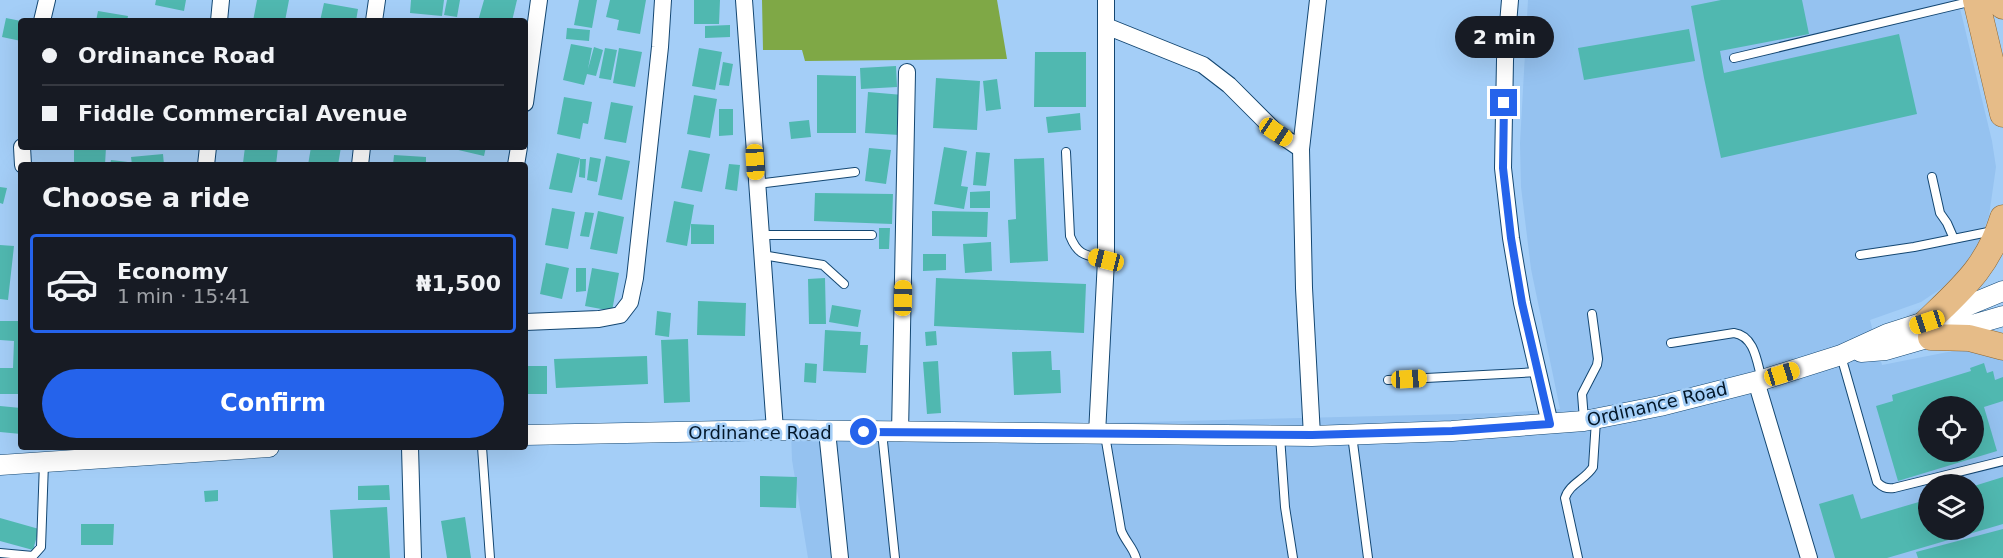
<!DOCTYPE html>
<meta charset="utf-8">
<style>
body{margin:0;font-family:"DejaVu Sans",sans-serif;background:#20242c;color:#f1f3f6;height:100vh;display:flex;flex-direction:column;font-size:22px;white-space:nowrap}
*{box-sizing:border-box;margin:0}
p{font-size:20px;color:#9ea1a6}
.icon{flex:none;width:33px;height:33px;fill:none;stroke:currentColor;stroke-width:2;stroke-linecap:round;stroke-linejoin:round}
.map{position:relative;flex:1;overflow:hidden}
.side{position:absolute;left:18px;top:162px;width:510px;height:288px;display:flex;flex-direction:column;background:#171b24;border-radius:6px;box-shadow:0 6px 24px #0002}
.side>*{flex:none}
.banner{position:absolute;left:18px;top:18px;width:510px;height:132px;border-radius:6px;box-shadow:0 6px 24px #0002;display:grid;align-content:center;height:132px;padding:0 24px;background:#171b24}
.buttons{position:absolute;left:1918px;top:396px;display:grid;gap:12px}
.buttons a{display:grid;place-items:center;width:66px;height:66px;border-radius:50%;background:#171b24;box-shadow:0 6px 24px #0002;font-size:30px}
.end{position:absolute;width:27px;height:27px;margin:-14px;border:8px solid #2563eb;background:#fff;box-shadow:0 0 0 3px #fff}
.from{border-radius:50%}
.bubble{position:absolute;height:42px;border-radius:21px;background:#171b24;box-shadow:0 6px 24px #0002;font-size:20px;font-weight:600;line-height:42px;text-align:center}
.car{position:absolute;width:18px;height:36px;margin:-18px -9px;border-radius:8px;box-shadow:0 0 4px 2px #0007;background:linear-gradient(#f5c518 24%,#345 0 40%,#f5c518 0 76%,#345 0 86%,#f5c518 0)}
.banner b{display:flex;align-items:center;gap:21px;height:57px;font-size:22px}
.banner b+b{border-top:2px solid #363941}
.banner i{width:15px;height:15px;background:#f1f3f6}
ul{padding:0;list-style:none}
li{display:flex;align-items:center;gap:18px;height:99px;margin:0 12px 9px;padding:0 12px;border:3px solid transparent;border-radius:6px}
li div{flex:1}
li b{display:block;font-size:22px}
li em{font-style:normal;font-weight:600}
li.active{border-color:#2563eb}
li>.icon{width:54px;height:54px;stroke-width:1.5}
h2{padding:0 24px;font-size:27px;line-height:72px}
.button{display:flex;gap:12px;margin-top:auto;padding:12px 24px}
.button a{flex:1;height:69px;border-radius:36px;background:#2563eb;color:#fff;font-size:24px;font-weight:600;line-height:69px;text-align:center}
.map>svg:first-child{display:block}
.built{fill:#95c2f0;fill-rule:evenodd}
.green{fill:#7fa846}
.building{fill:#50b8b0;fill-rule:evenodd}
.lines{fill:none;stroke-linecap:round;stroke-linejoin:round}
.service-casing{stroke:#144772;stroke-width:10}
.minor-casing{stroke:#144772;stroke-width:18}
.tertiary-casing{stroke:#144772;stroke-width:21}
.primary-casing{stroke:#8c6633;stroke-width:27}
.service{stroke:#fff;stroke-width:8}
.minor{stroke:#fff;stroke-width:16}
.tertiary{stroke:#fff;stroke-width:20}
.primary{stroke:#e6bc88;stroke-width:26}
.route{stroke:#2563eb;stroke-width:8}
.labels{text-anchor:middle;dominant-baseline:central;stroke-width:5;stroke-linejoin:round;paint-order:stroke}
.street-label{font-size:18px;fill:#031729;stroke:#a4cef7}
</style>
<div class="map">
<svg width="2003" height="558" viewBox="0 0 2003 558">
<rect width="100%" height="100%" fill="#a4cef7"/>
<path class="built" d="M1528,0H1958L1992,141L1996,167L1989,216L1977,247L1961,269L1942,288L1921,302L1870,320L1882,365L1953,351L1976,350L2003,358V558H808L792,460L791,431L1500,413L1560,409L1531,269L1521,187L1520,143ZM1929,406H1974V452H1929ZM1929,484H1974V530H1929Z"/>
<path class="green" d="M762,0H997L1007,59L805,61L802,50H763Z"/>
<path class="building" d="M156,0H186L184,11L155,5Z
M257,0H289L285,21H253Z
M411,0H444L442,16L410,13Z
M447,0H460L457,17L444,15Z
M484,0H517L512,21H478Z
M579,0H597L592,28L574,25Z
M610,0H646L640,34L617,30L619,20L606,17Z
M694,0H720L719,24H694Z
M1721,0H1802L1809,34L1720,51L1724,73L1899,34L1917,114L1721,158L1704,78L1691,6Z
M324,3L358,9L356,21H320Z
M98,11L128,16L127,21H96Z
M6,18L21,21V41L2,37Z
M730,25V37L705,38V26Z
M567,28L590,30L589,41L566,39Z
M1689,29L1695,61L1584,80L1578,48Z
M571,44L592,48L588,69L594,47L603,50L596,76L587,74L584,85L563,80Z
M605,48L617,50L611,80L599,78Z
M619,48L642,52L635,87L613,83Z
M699,48L722,52L715,90L692,86Z
M1035,52H1086V107H1034Z
M723,62L733,64L729,86L719,85Z
M896,66L897,87L861,89L860,68Z
M817,75L856,76V133H817Z
M936,78L980,81L977,130L933,128Z
M997,79L1001,109L986,111L983,81Z
M868,92L903,95L900,135L865,133Z
M694,95L717,99L710,138L687,134Z
M564,97L592,102L588,124L583,123L580,139L557,134Z
M611,102L633,106L626,143L604,139Z
M719,109H733V135L719,136Z
M1080,113L1081,130L1048,133L1046,117Z
M809,120L811,137L791,139L789,122Z
M74,147H106L105,165H74Z
M245,147H278L276,165L243,163Z
M311,147H341L338,165H308Z
M454,147H486L484,156L454,149Z
M944,147L967,151L961,186L968,187L964,209L934,204Z
M869,148L891,150L886,184L865,181Z
M689,150L710,154L702,192L681,188Z
M976,152L990,153L986,186L973,185Z
M557,153L580,158L572,193L549,189Z
M163,154L164,165H132L131,157Z
M394,155L426,157V165H393Z
M606,156L630,161L622,200L598,195Z
M590,157L601,159L597,182L587,180Z
M1044,158L1048,261L1010,263L1008,220L1016,219L1014,159Z
M580,159H586L585,178L579,177Z
M111,160L128,162V165H110Z
M729,164L740,165L737,191L725,189Z
M0,187L7,188L3,204L0,203Z
M990,191V208H970V192Z
M815,193L893,194L892,224L814,221Z
M674,201L694,205L687,246L666,242Z
M552,208L575,212L568,249L545,245Z
M598,211L624,217L617,254L590,249Z
M932,211L988,212L987,237L932,236Z
M585,212L594,213L589,237L580,236Z
M691,224L714,225V244H691Z
M879,228H890L889,249H879Z
M991,242L992,271L965,273L963,244Z
M0,245L14,246L8,300L0,299Z
M923,254H946V270L923,271Z
M546,263L569,268L562,299L540,294Z
M576,268H586V291L576,292Z
M592,268L619,273L612,311L585,306Z
M825,278L826,324H809L808,279Z
M936,278L1086,284L1084,333L934,326Z
M698,301L746,303L745,336L697,335Z
M832,305L861,310L858,327L829,322Z
M657,311L671,313L669,337L655,335Z
M0,321H21V394H0V368H13L14,341L0,340Z
M825,330L861,332L860,345H868L866,373L823,371Z
M936,331L937,345L926,346L925,332Z
M688,339L690,402L664,403L661,340Z
M1051,351L1052,370H1060L1061,393L1014,395L1012,352Z
M647,356L648,384L556,388L554,359Z
M938,361L941,413L927,414L923,362Z
M805,363L817,364L816,383L804,382Z
M1984,363L1987,373L1993,371L1995,380L2003,377V401L1984,407L1997,451L1898,481L1876,406L1893,401L1892,395L1971,371L1970,368ZM1929,406H1974V452H1929Z
M525,366H547V394H525Z
M0,406L21,408V434L0,432Z
M760,476L797,477L796,508L760,507Z
M2003,477V524L1887,558H1835L1819,504L1853,494L1861,519L1929,499V530H1974V486Z
M389,485L390,500H358V486Z
M218,490V501L205,502L204,491Z
M387,507L390,558H333L330,510Z
M465,517L471,558H447L441,521Z
M0,518L39,529L33,550L0,541Z
M81,524H114L113,545H81Z
M2003,529V558H1918L1916,552Z"/>
<g class="lines">
<g class="service-casing">
<path id="service" d="M1734,58L1973,1
M1066,152L1070,236C1078,256 1086,255 1106,260
M1932,177L1940,213L1947,223L1954,239
M757,184L855,172
M760,235H872
M762,255L823,265L844,284
M1860,255L1914,247L1993,231
M1671,343L1734,333C1755,336 1757,363 1762,380
M1841,356L1877,482C1882,487 1886,489 1894,488L2003,461
M1388,380L1538,372
M1584,420L1582,394L1597,365L1598,359L1592,314
M882,432L895,558
M1105,435L1121,530C1125,541 1133,547 1136,558
M1352,435L1368,558
M1280,436L1285,507L1293,558
M482,447L490,558
M0,553L33,556L41,547L44,463
M1578,558L1565,498C1569,484 1586,479 1593,467L1596,420"/>
</g>
<g class="minor-casing">
<path id="minor" d="M744,0L775,430
M1510,0L1505,60L1503,168L1511,238L1522,303L1550,424
M42,21L47,0
M219,21L221,0
M374,21L377,0
M1106,26L1203,65L1229,85L1276,132L1301,149
M525,103L539,0
M22,147L23,165
M206,165L208,147
M360,165L362,147
M516,165L519,147
M525,322L599,319L620,315L630,302L635,278L660,47L663,0
M1756,381L1809,558
M827,431L840,558
M900,433L907,72
M1097,434L1106,260V0
M1312,436L1304,288L1301,149L1318,0
M410,447L413,558"/>
</g>
<g class="tertiary-casing">
<path id="tertiary" d="M1861,352L1886,350L2003,316
M525,435L775,430L1312,436L1452,431L1584,421L1660,406L1762,380L1841,355L1887,334L1940,317L2003,291
M0,465L269,447"/>
</g>
<g class="primary-casing">
<path id="primary" d="M1976,0L2003,114
M2002,0L2003,6
M1927,322C1962,288 1988,267 2003,218
M1931,337L1969,338L2003,347"/>
</g>
<use href="#service" class="service"/>
<use href="#minor" class="minor"/>
<use href="#tertiary" class="tertiary"/>
<use href="#primary" class="primary"/>
</g>
<g class="lines">
<path class="route" d="M864,432L1312,435L1452,431L1550,424L1522,303L1511,238L1503,168L1504,103"/>
</g>
<g class="labels">
<g class="street-label">
<text transform="translate(1657 404) rotate(-13)">Ordinance Road</text>
<text x="760" y="432">Ordinance Road</text>
</g>
</g>
</svg>
<div class="buttons">
<a><svg class="icon" aria-label="locate" viewBox="0 0 24 24"><circle cx="12" cy="12" r="6"/><path d="M12 2v4M12 18v4M2 12h4M18 12h4"/></svg></a>
<a><svg class="icon" aria-label="layers" viewBox="0 0 24 24"><path d="M12 4l9 5-9 5-9-5zM3 14l9 5 9-5"/></svg></a>
</div>
<i class="end from" style="left:864px;top:432px"></i>
<i class="end" style="left:1504px;top:103px"></i>
<div class="bubble" style="left:1455px;top:16px;width:99px">2 min</div>
<i class="car" style="left:1276px;top:132px;rotate:124deg"></i>
<i class="car" style="left:755px;top:162px;rotate:177deg"></i>
<i class="car" style="left:1106px;top:260px;rotate:284deg"></i>
<i class="car" style="left:903px;top:298px;rotate:1deg"></i>
<i class="car" style="left:1927px;top:322px;rotate:252deg"></i>
<i class="car" style="left:1782px;top:374px;rotate:73deg"></i>
<i class="car" style="left:1409px;top:379px;rotate:87deg"></i>
<div class="banner">
<b><i class="from"></i>Ordinance Road</b>
<b><i></i>Fiddle Commercial Avenue</b>
</div>
<section class="side">
<h2>Choose a ride</h2>
<ul>
<li class="active"><svg class="icon" aria-label="car" viewBox="0 0 24 24"><path d="M5 17H2v-5l4-1 3-4h7l3 4 3 1v5h-3M9 17h6M6 11h13"/><circle cx="7" cy="17" r="2"/><circle cx="17" cy="17" r="2"/></svg><div><b>Economy</b><p>1 min · 15:41</p></div><em>₦1,500</em></li>
</ul>
<div class="button"><a>Confirm</a></div>
</section>
</div>
